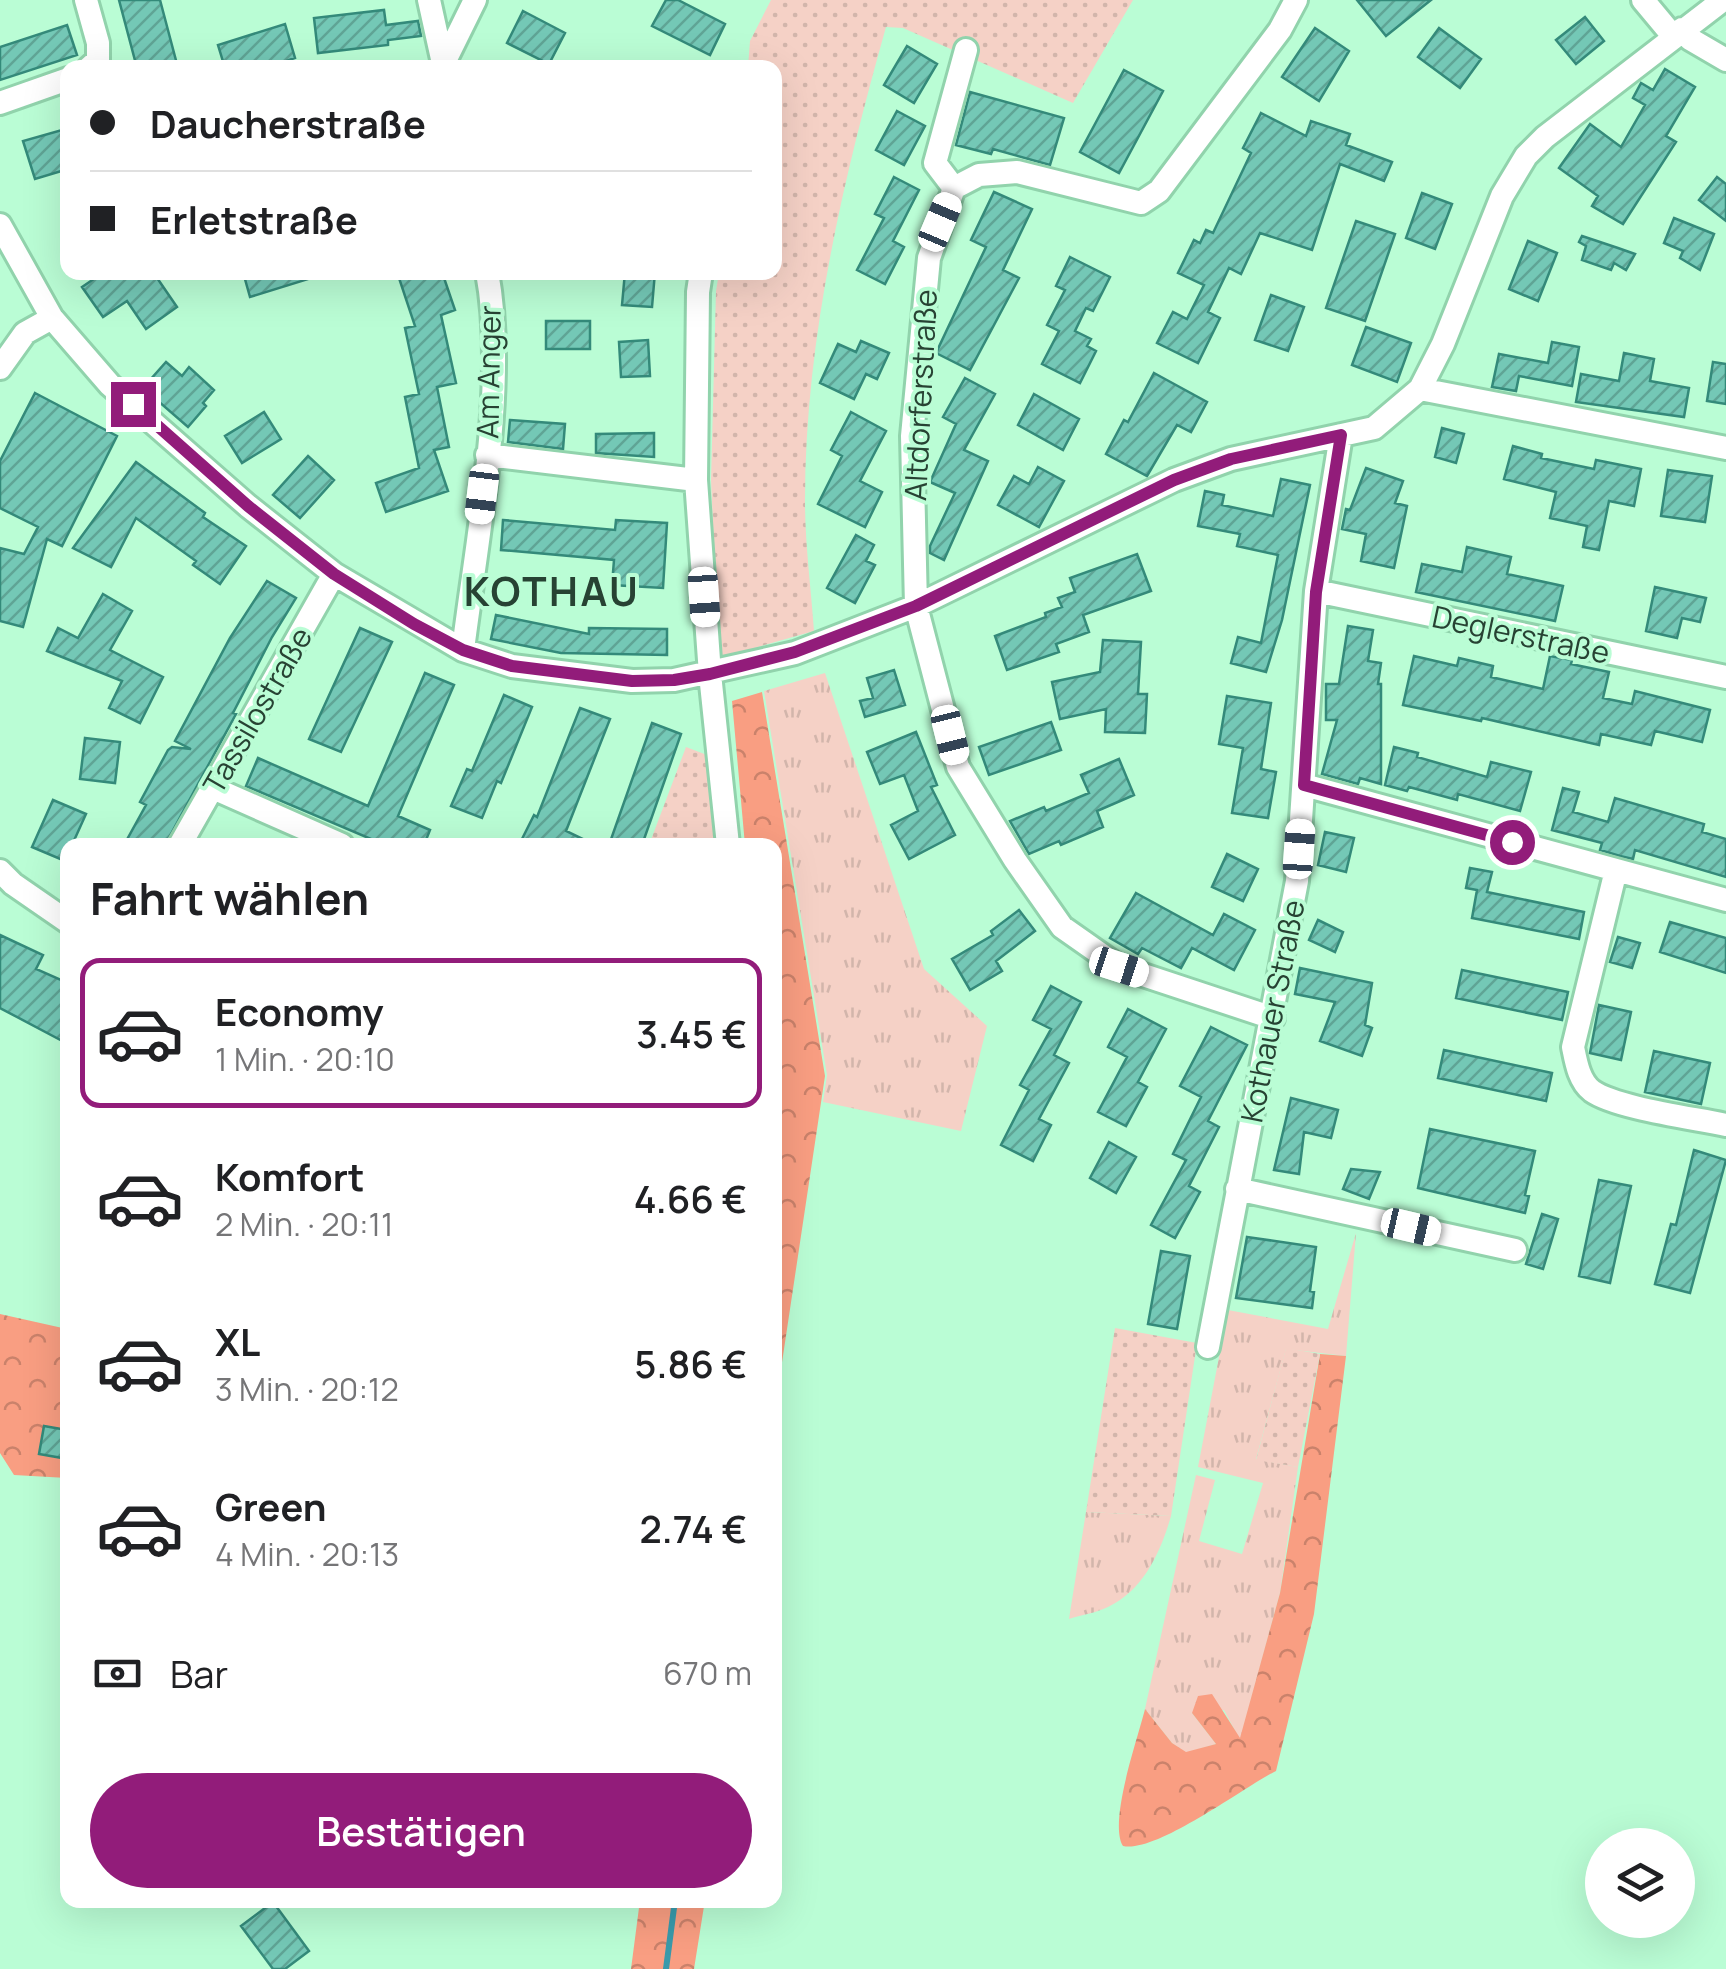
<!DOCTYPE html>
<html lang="de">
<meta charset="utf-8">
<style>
body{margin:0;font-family:Manrope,sans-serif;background:#f6f6f6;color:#202124;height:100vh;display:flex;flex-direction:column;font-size:38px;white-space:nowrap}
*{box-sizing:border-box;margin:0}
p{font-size:32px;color:#757577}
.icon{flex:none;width:55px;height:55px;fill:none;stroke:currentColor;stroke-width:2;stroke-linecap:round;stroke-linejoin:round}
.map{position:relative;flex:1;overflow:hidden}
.sheet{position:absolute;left:60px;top:838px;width:722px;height:1070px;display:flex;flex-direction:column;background:#fff;border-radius:20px;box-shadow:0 10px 40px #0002}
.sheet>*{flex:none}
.top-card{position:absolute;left:60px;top:60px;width:722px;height:220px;border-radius:20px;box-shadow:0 10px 40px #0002;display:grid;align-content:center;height:220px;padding:0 30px;background:#fff}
.tools{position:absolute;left:1585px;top:1828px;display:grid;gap:20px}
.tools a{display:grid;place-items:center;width:110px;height:110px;border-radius:50%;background:#fff;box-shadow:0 10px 40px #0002;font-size:50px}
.end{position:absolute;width:45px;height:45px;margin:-22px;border:12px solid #921c7a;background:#fff;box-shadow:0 0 0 5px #fff}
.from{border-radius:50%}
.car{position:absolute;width:30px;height:60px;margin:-30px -15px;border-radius:12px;box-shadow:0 0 8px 2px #0007;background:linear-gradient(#fff 24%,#345 0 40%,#fff 0 76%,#345 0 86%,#fff 0)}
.top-card b{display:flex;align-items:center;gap:35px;height:95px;font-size:38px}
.top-card b+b{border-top:2px solid #e0e0e0}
.top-card i{width:25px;height:25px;background:#202124}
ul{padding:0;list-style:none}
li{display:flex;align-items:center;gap:30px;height:150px;margin:0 20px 15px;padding:0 10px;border:5px solid transparent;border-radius:20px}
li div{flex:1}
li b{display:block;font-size:38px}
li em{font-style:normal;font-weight:600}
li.on{border-color:#921c7a}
li>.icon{width:90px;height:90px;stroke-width:1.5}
h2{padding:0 30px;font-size:45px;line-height:120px}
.pay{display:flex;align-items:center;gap:25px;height:110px;padding:0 30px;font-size:38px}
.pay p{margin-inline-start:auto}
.button{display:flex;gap:20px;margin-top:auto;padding:20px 30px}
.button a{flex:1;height:115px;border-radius:60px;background:#921c7a;color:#fff;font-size:40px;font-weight:600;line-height:115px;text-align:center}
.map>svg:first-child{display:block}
.grass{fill:url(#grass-tufts)}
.forest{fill:url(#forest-crowns)}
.park{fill:url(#park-dots)}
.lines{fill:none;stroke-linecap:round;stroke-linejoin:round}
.stream{stroke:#399aab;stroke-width:6}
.building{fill:url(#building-hatch);stroke:#348a7a;stroke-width:2.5}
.street-casing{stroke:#91d3ac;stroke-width:28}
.street{stroke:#fff;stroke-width:22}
.route{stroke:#921c7a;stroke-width:12}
.labels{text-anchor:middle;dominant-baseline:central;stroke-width:8;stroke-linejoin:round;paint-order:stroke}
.street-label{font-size:30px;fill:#274233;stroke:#bafdd5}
.district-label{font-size:40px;font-weight:bold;letter-spacing:2.5px;fill:#274233;stroke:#bafdd5}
</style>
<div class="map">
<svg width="1726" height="1969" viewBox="0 0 1726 1969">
<defs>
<pattern id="grass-tufts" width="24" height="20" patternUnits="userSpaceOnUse" patternTransform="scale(2.5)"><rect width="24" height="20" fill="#f5d1c6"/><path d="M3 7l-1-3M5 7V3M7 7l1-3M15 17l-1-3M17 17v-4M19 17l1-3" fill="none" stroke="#d2b5ab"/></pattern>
<pattern id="forest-crowns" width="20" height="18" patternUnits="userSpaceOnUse" patternTransform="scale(2.5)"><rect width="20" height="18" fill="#f99e82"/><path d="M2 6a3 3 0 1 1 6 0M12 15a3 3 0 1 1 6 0" fill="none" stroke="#ca826b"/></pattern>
<pattern id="park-dots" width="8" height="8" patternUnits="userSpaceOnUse" patternTransform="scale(2.5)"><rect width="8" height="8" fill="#f5d1c6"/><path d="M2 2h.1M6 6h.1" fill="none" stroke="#d2b5ab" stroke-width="1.8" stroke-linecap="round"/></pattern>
<pattern id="building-hatch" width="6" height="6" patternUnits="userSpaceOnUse" patternTransform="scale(2.5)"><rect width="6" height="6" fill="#74c8b6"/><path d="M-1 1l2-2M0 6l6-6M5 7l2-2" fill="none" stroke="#5fa495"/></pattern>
</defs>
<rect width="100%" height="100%" fill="#bafdd5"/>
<path class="grass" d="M825,673L924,969L987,1026L961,1131L823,1102L827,1075L764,691Z
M1356,1233L1346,1356L1286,1349L1256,1459L1298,1467L1280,1593L1240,1740L1224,1710L1192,1713L1216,1744L1186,1753L1172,1743L1145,1709L1196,1475L1215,1480L1199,1541L1242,1554L1263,1483L1198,1467L1228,1310L1328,1329Z
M1086,1512L1171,1516C1161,1551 1144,1590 1108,1607C1096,1613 1081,1615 1069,1619Z"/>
<path class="forest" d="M762,692L825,1076L775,1409V845H745L732,701Z
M0,1314L67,1329V1478L14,1475L0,1453Z
M1320,1354L1346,1356L1314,1614L1276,1771C1242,1788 1157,1853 1123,1846C1108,1822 1138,1738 1145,1709L1172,1743L1186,1752L1216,1744L1192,1713L1198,1696L1212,1694L1240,1738L1280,1593Z
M640,1900H705L694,1969H631Z"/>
<path class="park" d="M771,0H1133L1073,103L903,28L886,27C843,180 805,340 805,501C805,544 811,588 814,631L719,658L711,480L716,291L719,273L775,272V68L748,67L750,41Z
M686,747L707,755L717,845H649Z
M1115,1328L1197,1343L1171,1516L1086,1512Z
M1286,1348L1320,1354L1298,1467L1256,1460Z"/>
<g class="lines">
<path class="stream" d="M666,1969L675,1900"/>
</g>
<path class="building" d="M119,0H160L178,68H137Z
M666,0H678L725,24L710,55L652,26Z
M1357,0H1431L1386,36Z
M384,10L386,25L418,21L421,36L388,40V45L318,53L314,18Z
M523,11L565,33L549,64L507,43Z
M1585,17L1604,41L1576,64L1556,40Z
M285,24L295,58L266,68H225L218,45Z
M67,25L77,55L0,80V47Z
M1315,28L1349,51L1319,101L1282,77Z
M1439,28L1481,59L1460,88L1418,57Z
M907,46L937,64L914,103L884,85Z
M1665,69L1695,87L1666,136L1676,142L1623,224L1592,206L1598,196L1559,168L1590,124L1621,147L1645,105L1633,98L1641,83L1653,90Z
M1124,70L1163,91L1119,173L1080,152Z
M970,92L1064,118L1050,165L993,149L991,154L956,145Z
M897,111L925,126L904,165L876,150Z
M1261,113L1306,136L1311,121L1350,134L1346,145L1392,162L1384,181L1340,164L1312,250L1260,233L1241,274L1229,268L1208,312L1220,318L1198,363L1157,343L1173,312L1187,319L1204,285L1178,273L1194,240L1200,243L1206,230L1213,233L1251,153L1243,148Z
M62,130L68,147V169L35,179L23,141Z
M894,177L919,190L893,241L904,247L885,284L857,270L884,218L875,214Z
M1717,177L1726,184V221L1699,200Z
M994,192L1032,209L1003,270L1019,278L970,370L936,353L986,247L971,240Z
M1422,193L1452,204L1435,249L1406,238Z
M1674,218L1714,234L1700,270L1680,258L1683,251L1664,243Z
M1356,221L1395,234L1365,321L1326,308Z
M1582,236L1618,248L1635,254L1626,270L1614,263L1611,270L1582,260L1586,246L1579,242Z
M1528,241L1557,253L1538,301L1509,289Z
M1070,257L1110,277L1093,311L1086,308L1075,331L1091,339L1087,346L1096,351L1080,383L1042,364L1059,331L1047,325L1065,290L1056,286Z
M104,272H153L177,307L146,329L127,301L103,317L82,287Z
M243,272H317L318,276L250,297Z
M397,272H442L455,310L441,315L456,383L437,387L449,447L434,450L448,491L386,512L376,483L419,468L405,397L419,394L405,328L415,326Z
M625,272H655L652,307L622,305Z
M1271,295L1304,307L1288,351L1255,340Z
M546,321H590V349H546Z
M1366,327L1411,343L1397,382L1352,365Z
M648,340L650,376L621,377L619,342Z
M861,341L889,353L877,379L866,374L854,399L820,383L838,344L856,352Z
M1552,342L1579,347L1572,386L1519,376L1516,391L1492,387L1499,354L1548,363Z
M1624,353L1654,359L1650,381L1689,388L1684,417L1576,402L1581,374L1619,381Z
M166,362L182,376L189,367L214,390L203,403L206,406L188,427L143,388Z
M1713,362L1726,364V404L1707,401Z
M1154,373L1207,402L1191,432L1177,425L1147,476L1106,454L1124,420L1128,422Z
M965,378L995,394L964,450L988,461L944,560L930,553V546L955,493L930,482L956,424L943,417Z
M35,393L117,436L62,546L47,539L23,627L0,621V548L24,554L38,527L0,508V461Z
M1034,394L1079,419L1063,450L1018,425Z
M264,412L281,439L242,463L225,436Z
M851,412L886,431L860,481L882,492L865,527L818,504L842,456L831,450Z
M510,420L565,424L563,449L508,442Z
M1442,428L1464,434L1456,463L1435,457Z
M654,433V457L596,453V434Z
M1513,446L1542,454L1541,458L1594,469L1596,460L1641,469L1634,506L1609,501L1599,550L1583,547L1587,526L1550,518L1556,492L1504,479Z
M308,456L334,480L300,518L273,495Z
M136,462L205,513L203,517L246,546L220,584L193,565L196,561L136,518L111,567L73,548Z
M1038,467L1064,481L1039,527L998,505L1014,476L1029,484Z
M1366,468L1403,481L1395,503L1407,506L1394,568L1361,561L1366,534L1342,529L1346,509L1350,510Z
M1668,470L1712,476L1705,522L1661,516Z
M1281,479L1310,485L1282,620L1266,672L1231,663L1238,637L1261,643L1278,555L1237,546L1240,534L1198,526L1205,491L1224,495L1222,505L1273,516Z
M503,520L615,530L616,520L667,523L663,588L612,585L614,560L501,550Z
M856,535L874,545L866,561L875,565L855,603L827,588Z
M1467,547L1511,557L1507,574L1563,586L1555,621L1416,592L1422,564L1462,572Z
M1137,554L1151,591L1083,615L1089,632L1056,644L1059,652L1007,670L995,636L1046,617L1045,613L1062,607L1058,598L1075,592L1070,578Z
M267,581L296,598L272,637L233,713L236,714L165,845H124L146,805L140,802L168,750L172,747L191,749L175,741L230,638Z
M1655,587L1706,598L1700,622L1682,618L1677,638L1646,631Z
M103,594L132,611L110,650L163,677L140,723L109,708L122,681L47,651L58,628L78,638Z
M496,615L589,634V628L667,629V655L561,653L491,639Z
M1348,626L1373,630L1368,661L1381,663L1378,684H1381V784L1360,778L1358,784L1322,774L1337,720H1326V684H1339Z
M360,628L392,642L341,752L309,739Z
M1103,640L1141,642L1138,694H1147L1145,733L1105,732L1106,709L1060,719L1052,682L1100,672Z
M1414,656L1457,666L1459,658L1493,666L1491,677L1543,689L1550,656L1572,660L1571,664L1609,672L1603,698L1632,704L1635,691L1710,710L1702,742L1655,731L1651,745L1601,734L1599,745L1482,718L1481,721L1403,705Z
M894,670L905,705L865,717L860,701L873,698L867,678Z
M425,673L454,685L398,816L430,830L424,845H385L246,786L258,758L368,806Z
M504,695L532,707L501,783L497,781L482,818L451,806L467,769L472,771Z
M1227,696L1271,703L1261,769L1276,772L1268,818L1232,813L1243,748L1219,744Z
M580,708L610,719L566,831L595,845H519L534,815L537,817Z
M1051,722L1061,750L989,775L979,747Z
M652,723L681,734L642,845H609Z
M916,732L937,785L931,787L955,835L909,859L891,825L918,811L904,775L880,784L867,752Z
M85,738L120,742L115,783L80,779Z
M1394,747L1418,753L1417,757L1487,777L1491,762L1531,772L1520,811L1458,794L1457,800L1409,787L1407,791L1385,785Z
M1119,759L1134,795L1097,811L1103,827L1061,845L1059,841L1029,854L1010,821L1044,807L1046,811L1089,793L1081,775Z
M1563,788L1579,792L1573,812L1608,822L1615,798L1704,824L1702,832L1726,839V877L1635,850L1633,859L1620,856L1600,850L1602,843L1552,830Z
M53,800L86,814L72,845H68L65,861L32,847Z
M1325,832L1354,838L1346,872L1318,865Z
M1227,854L1258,869L1243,901L1212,887Z
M1470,868L1492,872L1487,892L1584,912L1579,939L1472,918L1477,890L1466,888Z
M1136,893L1213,935L1224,914L1255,930L1234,970L1192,948L1181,968L1142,948L1138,954L1110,938Z
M1019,910L1035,931L996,961L1002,971L970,990L952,959L993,935L991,931Z
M1318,920L1343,932L1335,952L1309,940Z
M1670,922L1726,938V973L1660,952Z
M0,935L43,955L36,969L68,983V1044L0,1008Z
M1618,937L1640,943L1632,968L1610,962Z
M1300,968L1372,983L1365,1025L1372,1028L1362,1056L1320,1041L1335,1002L1295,994Z
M1462,970L1568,992L1562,1020L1456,998Z
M1051,986L1081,1002L1054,1055L1069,1063L1039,1119L1051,1125L1033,1161L1001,1145L1029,1090L1020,1085L1051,1029L1033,1020Z
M1599,1005L1631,1012L1621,1060L1590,1053Z
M1128,1009L1166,1029L1138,1082L1147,1087L1126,1126L1098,1112L1127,1057L1108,1047Z
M1211,1027L1247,1045L1208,1121L1219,1127L1189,1186L1200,1192L1175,1238L1151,1225L1186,1160L1173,1154L1201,1097L1180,1086Z
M1444,1050L1552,1073L1546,1101L1438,1078Z
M1654,1051L1710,1063L1701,1104L1645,1092Z
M1291,1098L1338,1110L1331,1138L1304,1132L1299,1174L1274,1170Z
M1430,1129L1535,1151L1525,1195L1529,1196L1525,1213L1418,1188Z
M1109,1142L1136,1157L1116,1193L1090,1178Z
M1694,1150L1726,1160L1690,1293L1655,1284L1671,1224L1676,1225Z
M1351,1169L1380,1172L1369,1199L1343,1189Z
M1599,1180L1631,1186L1610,1283L1579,1276Z
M1542,1214L1558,1219L1543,1269L1526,1264Z
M1247,1237L1316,1247L1310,1291L1314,1292L1312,1308L1236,1298Z
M1161,1251L1190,1256L1177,1329L1148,1324Z
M44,1426L67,1430L62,1458L39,1454Z
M273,1902L309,1951L285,1969H273L241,1926Z"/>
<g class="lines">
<g class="street-casing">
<path id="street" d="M86,0L98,43V60L89,68
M429,0L444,68
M1643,0L1673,36
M1682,29L1690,39L1726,60
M443,65L475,0
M0,103L68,79
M954,188L935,163L966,50
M0,225L52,318L110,385L248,506L334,574L463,650L512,666L632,681L674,680L795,653L916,606L1174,480L1231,459L1374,428L1420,389L1443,344L1502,196L1526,156L1545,137L1723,0
M701,272L698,292L696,480L710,674L728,845
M0,368L25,333L52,318
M1420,389L1726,448
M487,455L696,480
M1316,591L1726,677
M463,650C477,536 508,384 487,272
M1304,785L1726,900
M213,788L342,845
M180,845L334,574
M1616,870L1573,1047C1576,1062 1579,1081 1592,1091C1616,1108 1694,1118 1726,1125
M0,871L13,884L68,922
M1273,1018L1119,967L1062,927L1015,860L958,767L916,606L912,436L929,258L954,188L979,175L1017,172L1141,203L1159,191L1280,30L1296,0
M1237,1189L1515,1250
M1208,1347L1297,881L1316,591L1341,435"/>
</g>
<use href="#street" class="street"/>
</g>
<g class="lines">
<path class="route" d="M133,404L248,506L334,574L414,624L463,650L512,666L632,681L674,680L710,674L795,652L916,606L1174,480L1231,459L1341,435L1316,592L1304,785L1512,842"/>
</g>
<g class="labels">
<g class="street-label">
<text transform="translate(488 372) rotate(-89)">Am Anger</text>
<text transform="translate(920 395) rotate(-87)">Altdorferstraße</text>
<text transform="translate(1521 634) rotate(12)">Deglerstraße</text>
<text transform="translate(257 710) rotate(-60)">Tassilostraße</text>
<text transform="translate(1272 1011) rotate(-79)">Kothauer Straße</text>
</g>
<g class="district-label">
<text x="552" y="590">KOTHAU</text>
</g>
</g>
</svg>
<div class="tools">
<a><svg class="icon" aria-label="layers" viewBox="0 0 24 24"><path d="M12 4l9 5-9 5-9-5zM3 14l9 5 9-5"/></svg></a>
</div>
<i class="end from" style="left:1512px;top:842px"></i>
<i class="end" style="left:133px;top:404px"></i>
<i class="car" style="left:940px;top:222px;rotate:23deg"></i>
<i class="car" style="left:482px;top:494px;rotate:187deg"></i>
<i class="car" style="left:704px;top:597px;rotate:176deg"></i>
<i class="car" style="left:950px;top:735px;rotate:166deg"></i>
<i class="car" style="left:1299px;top:849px;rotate:4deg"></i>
<i class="car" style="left:1119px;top:967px;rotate:108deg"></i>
<i class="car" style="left:1411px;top:1227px;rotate:103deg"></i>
<div class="top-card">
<b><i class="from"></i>Daucherstraße</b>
<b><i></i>Erletstraße</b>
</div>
<section class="sheet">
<h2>Fahrt wählen</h2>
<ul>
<li class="on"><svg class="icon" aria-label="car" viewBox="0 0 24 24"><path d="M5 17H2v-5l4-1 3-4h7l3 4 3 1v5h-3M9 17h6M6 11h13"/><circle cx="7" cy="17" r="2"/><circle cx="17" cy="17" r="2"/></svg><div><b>Economy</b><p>1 Min. · 20:10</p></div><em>3.45 €</em></li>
<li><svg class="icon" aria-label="car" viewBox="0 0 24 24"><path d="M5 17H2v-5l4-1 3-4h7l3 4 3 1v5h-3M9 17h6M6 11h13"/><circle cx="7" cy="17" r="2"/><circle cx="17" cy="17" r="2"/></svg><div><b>Komfort</b><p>2 Min. · 20:11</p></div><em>4.66 €</em></li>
<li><svg class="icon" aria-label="car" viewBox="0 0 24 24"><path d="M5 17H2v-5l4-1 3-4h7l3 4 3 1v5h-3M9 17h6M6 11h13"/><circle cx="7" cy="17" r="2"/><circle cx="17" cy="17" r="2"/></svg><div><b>XL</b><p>3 Min. · 20:12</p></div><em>5.86 €</em></li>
<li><svg class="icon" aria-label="car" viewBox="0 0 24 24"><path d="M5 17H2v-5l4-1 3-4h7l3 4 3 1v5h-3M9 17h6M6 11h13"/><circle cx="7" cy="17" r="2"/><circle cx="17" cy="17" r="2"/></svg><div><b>Green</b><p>4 Min. · 20:13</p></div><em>2.74 €</em></li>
</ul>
<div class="pay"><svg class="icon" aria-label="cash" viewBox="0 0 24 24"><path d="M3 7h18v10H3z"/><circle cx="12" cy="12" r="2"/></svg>Bar<p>670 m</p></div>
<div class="button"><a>Bestätigen</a></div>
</section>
</div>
